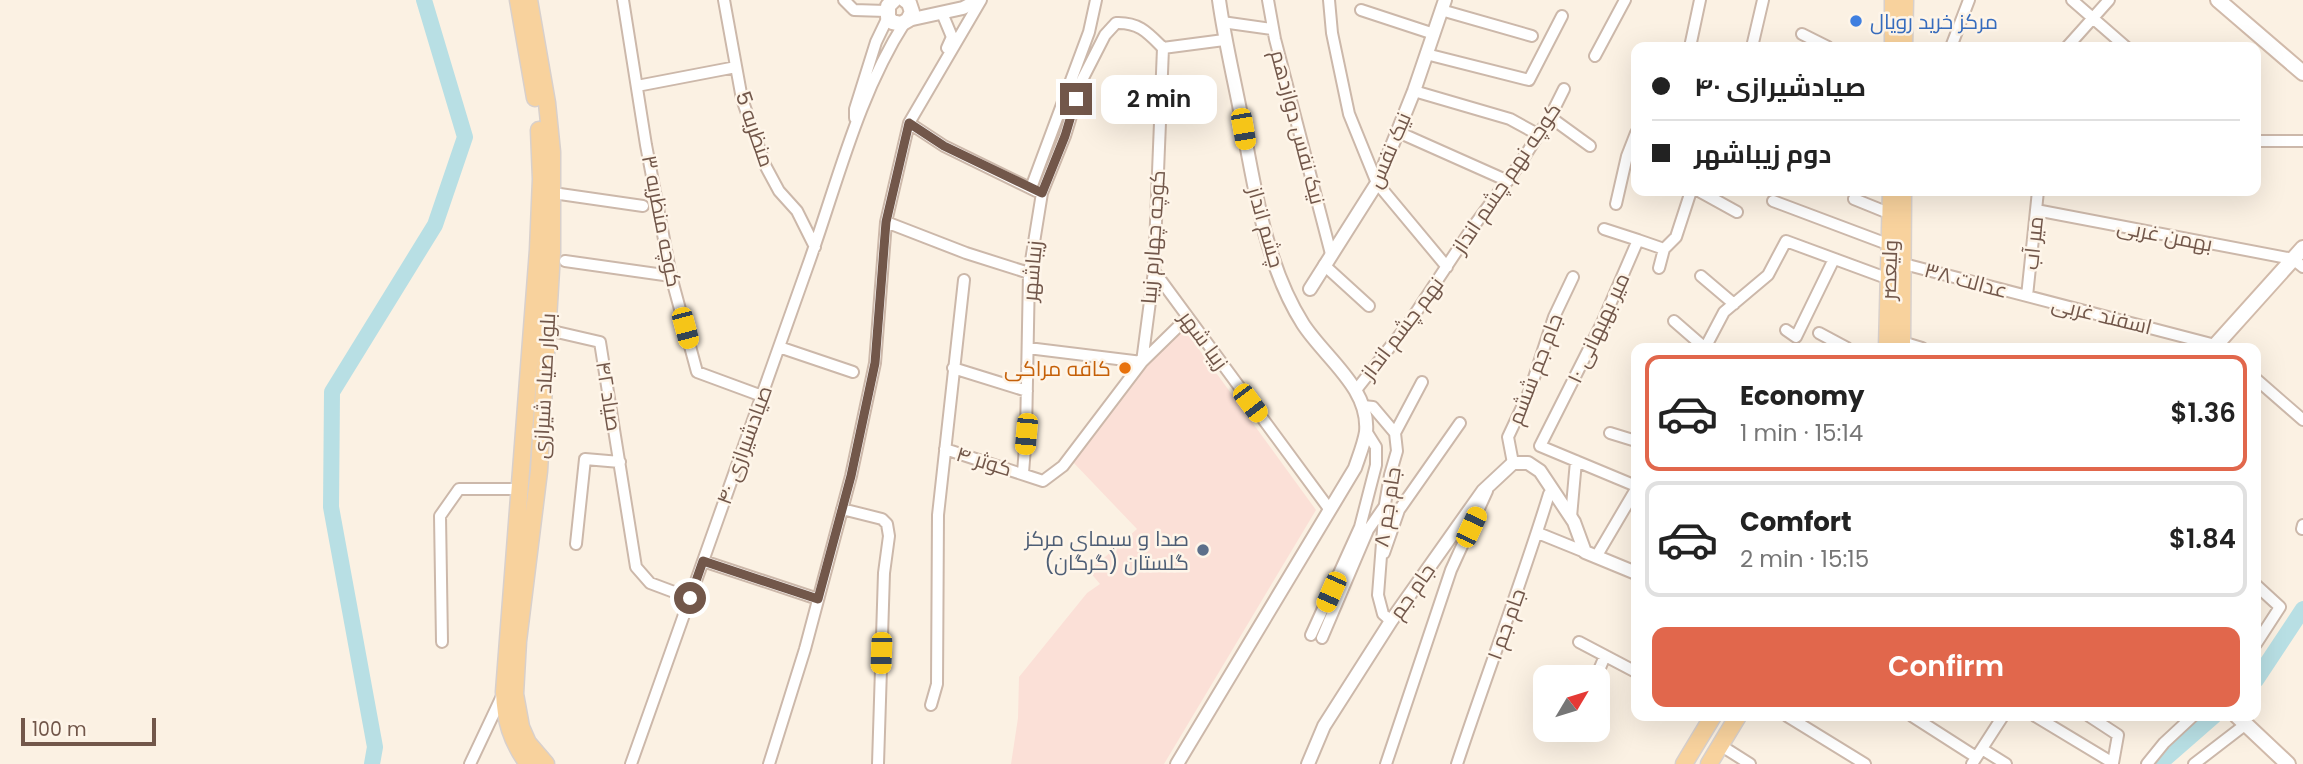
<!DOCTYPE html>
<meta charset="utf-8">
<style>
body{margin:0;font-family:Poppins,Cairo,sans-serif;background:#f2f2f2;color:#222;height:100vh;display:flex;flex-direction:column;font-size:26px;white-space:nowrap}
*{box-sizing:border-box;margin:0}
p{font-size:23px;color:#767676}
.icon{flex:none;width:38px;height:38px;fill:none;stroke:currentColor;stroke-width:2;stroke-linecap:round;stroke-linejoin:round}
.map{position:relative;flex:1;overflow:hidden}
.side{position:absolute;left:1631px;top:343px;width:630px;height:378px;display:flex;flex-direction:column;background:#fff;border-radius:14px;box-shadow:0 7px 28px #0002}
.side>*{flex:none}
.guide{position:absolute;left:1631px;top:42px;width:630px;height:154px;border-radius:14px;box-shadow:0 7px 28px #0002;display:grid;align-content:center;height:154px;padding:0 21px;background:#fff}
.needle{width:46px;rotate:52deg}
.controls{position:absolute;left:1533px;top:665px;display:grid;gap:14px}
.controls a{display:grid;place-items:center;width:77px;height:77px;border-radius:14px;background:#fff;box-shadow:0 7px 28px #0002;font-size:35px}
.scale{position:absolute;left:21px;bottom:18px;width:135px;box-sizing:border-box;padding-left:7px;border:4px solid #72574a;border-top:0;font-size:19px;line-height:24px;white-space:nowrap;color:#72574a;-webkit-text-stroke:5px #fef5e9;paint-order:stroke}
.end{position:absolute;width:32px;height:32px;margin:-16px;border:9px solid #72574a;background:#fff;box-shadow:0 0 0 4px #fff}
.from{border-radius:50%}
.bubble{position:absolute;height:49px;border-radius:14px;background:#fff;box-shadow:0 7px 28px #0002;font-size:23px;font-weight:600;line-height:49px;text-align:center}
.car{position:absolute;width:21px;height:42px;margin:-21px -10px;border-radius:9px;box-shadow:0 0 5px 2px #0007;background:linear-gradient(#f5c518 24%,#345 0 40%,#f5c518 0 76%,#345 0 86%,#f5c518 0)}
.guide b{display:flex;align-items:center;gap:24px;height:66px;font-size:26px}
.guide b+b{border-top:2px solid #e0e0e0}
.guide i{width:18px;height:18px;background:#222}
ul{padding:12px 0 0;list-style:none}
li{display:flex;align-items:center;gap:21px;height:116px;margin:0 14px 10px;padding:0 7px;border:4px solid #e0e0e0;border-radius:14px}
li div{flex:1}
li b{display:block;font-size:26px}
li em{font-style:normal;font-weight:600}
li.on{border-color:#e1674c}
li>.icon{width:63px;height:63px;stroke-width:1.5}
.cta{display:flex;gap:14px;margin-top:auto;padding:14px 21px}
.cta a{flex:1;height:80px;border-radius:14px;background:#e1674c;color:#fff;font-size:28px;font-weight:600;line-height:80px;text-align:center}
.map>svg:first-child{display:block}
.commercial{fill:#fbe0d7}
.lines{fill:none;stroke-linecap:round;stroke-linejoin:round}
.river{stroke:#b8dfe4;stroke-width:16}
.minor-casing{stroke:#ccb8aa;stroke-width:14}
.tertiary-casing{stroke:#ccb8aa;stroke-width:16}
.secondary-casing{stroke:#d1baaa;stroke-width:18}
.primary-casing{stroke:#d8d0cc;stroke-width:19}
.minor{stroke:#fff;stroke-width:10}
.tertiary{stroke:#fff;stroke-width:12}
.secondary{stroke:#fff;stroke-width:14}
.primary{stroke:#f8d29d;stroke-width:16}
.route{stroke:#72574a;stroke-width:9}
.shop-dot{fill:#3f7fe0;stroke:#fef5e9;stroke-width:2.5}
.food-dot{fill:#e8710a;stroke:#fef5e9;stroke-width:2.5}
.service-dot{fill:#5c6f8a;stroke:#fef5e9;stroke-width:2.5}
.labels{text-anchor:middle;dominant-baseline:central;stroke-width:5;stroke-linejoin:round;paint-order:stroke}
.shop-label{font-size:21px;fill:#366cbe;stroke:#fef5e9;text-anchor:start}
.street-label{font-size:21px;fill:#72574a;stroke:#fef5e9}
.food-label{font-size:21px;fill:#c56008;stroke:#fef5e9;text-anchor:end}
.service-label{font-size:21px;fill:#4e5e75;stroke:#fef5e9;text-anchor:end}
</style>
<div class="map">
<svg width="2303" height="764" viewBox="0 0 2303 764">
<rect width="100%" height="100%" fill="#fbf1e3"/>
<path class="commercial" d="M1182,326L1316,510L1164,764H1011L1018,718L1019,677L1087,593L1100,584L1089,571L1137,529L1072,461L1140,370Z"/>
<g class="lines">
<path class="river" d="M2256,680L2303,609
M372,764L375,747L331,507L332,392L435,225L465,137L424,0
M2159,764L2214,716"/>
<g class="minor-casing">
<path id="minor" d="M623,0L646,145L671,276L697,372L762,396
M724,0L742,99L765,165L779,191L797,211L815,247
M844,0L854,10L886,11
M1268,0L1275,39L1331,254
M1329,0L1332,33L1349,114L1377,183L1447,267
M2072,0L2126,47
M1361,10L1434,34
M1441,10L1532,36
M942,13L952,37L947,48
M1222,22L1272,29
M1802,34L1828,47
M1690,47L1700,0
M1752,47L1763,0
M1951,47L1969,0
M2067,47L2109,0
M1163,48L1224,40
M1426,54L1529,80L1562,16
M1595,56L1625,0
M637,86L736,67
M1414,91L1510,119L1539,135
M1550,117L1590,146
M855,118V109L876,42L888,17
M909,123L944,146L1036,191
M1398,132L1508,181
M2256,141H2303
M1031,188L1089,32L1096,0
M1699,191L1737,212
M553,193L643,206
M1854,199L1891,214
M1773,201L1890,245
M1616,204L1627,156L1636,133
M2036,210L2293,259L2303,267
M886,222L966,253L1029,273
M1604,229L1638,240L1602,323L1540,446L1636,486
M1638,240L1664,249
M1664,249L1676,237L1691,191
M565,261L671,276
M1904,264L2219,346
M1324,265L1369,306
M1659,268L1664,249
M1154,271L1330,510
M1701,276L1734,304
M2027,296L2038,191
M1674,321L1705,348
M548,330L600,342L636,567L650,583L690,598
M1786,330L1796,337L1834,259
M1819,333L1847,348
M1902,342L1922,348
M779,347L853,372
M1028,348L1142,362
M1705,348L1724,312L1768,275L1786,241L1889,279
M1142,362L1154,271L1163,48
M953,368L1027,391
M2256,379L2303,420
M1356,390L1409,323L1470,231L1519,165L1550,117L1564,89
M1363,406L1373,407L1395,433L1397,451L1390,475L1385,504L1378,595L1383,614L1391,621
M1395,433L1422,382
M1610,433L1636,441
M945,449L1043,481L1063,466L1142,362L1187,318
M1513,463L1508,437L1530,390L1554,317L1573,277
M1023,473L1026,434L1029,273L1042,193L1065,136L1082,80L1105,35L1116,23C1139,22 1148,33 1163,48
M842,509L882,519L887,524L889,536L884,573L878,764
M1571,517L1576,461
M2302,529L2303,525
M1538,533L1585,552
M576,544L585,459L620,462
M1384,553L1399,510L1460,423
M1596,557L1636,489
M703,561L818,599
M2256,585L2280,607L2256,644
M1311,635L1360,527L1376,465V447L1366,431
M1322,638L1368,530L1384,507
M442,642L440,516L459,489H519
M1579,642L1636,672
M1596,677L1605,656
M931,705L937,684L938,515L964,280
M1787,716L1865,764
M1912,716L1976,757
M2035,716L2113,763L2118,735L2089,716
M1720,745L1750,764
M1982,749L2006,764
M470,764L503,694
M631,764C690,599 748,433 807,268C837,185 857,97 905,22
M769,764L805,649L851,476L875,363L886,222L909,123L981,0
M1386,764L1451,570L1487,491
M1457,764C1487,673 1521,585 1549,494
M1972,764L2003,716
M2147,764L2164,743L2193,716
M2194,764L2246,724"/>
</g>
<g class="tertiary-casing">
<path id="tertiary" d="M908,20L963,8L979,0
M1310,289L1377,183L1414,91L1445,0
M1177,764L1355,468C1359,456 1364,444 1366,432C1370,388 1325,358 1303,324C1263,261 1253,177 1239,105C1232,70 1224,36 1219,0
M1308,764L1324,726L1391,621L1483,491L1513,463H1528L1540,471L1574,522L1585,552L1636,573"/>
</g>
<g class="secondary-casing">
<path id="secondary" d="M894,0L888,6V17L892,22L901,24L908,20L912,12L909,3L905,0
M2218,0L2303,73
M2213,348L2303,248
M2237,716L2288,764"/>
</g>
<g class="primary-casing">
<path id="primary" d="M518,0L535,98
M529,0L547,103L552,152V253L539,471L518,641L515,694L521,727L528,743L546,764
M1893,47V0
M1904,47L1905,0
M1887,348L1891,191
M1902,348L1903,191
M528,764C511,741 505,720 504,692L538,250L541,179L539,130
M1684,764L1713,716
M1709,764L1738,716"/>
</g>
<use href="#minor" class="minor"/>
<use href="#tertiary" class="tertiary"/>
<use href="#secondary" class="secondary"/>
<use href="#primary" class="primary"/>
</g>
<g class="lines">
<path class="route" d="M690,598L703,561L818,599L851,476L875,363L886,222L909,123L944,146L1042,193L1065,136L1076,99"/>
</g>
<circle class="shop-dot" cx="1856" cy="21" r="7"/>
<circle class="food-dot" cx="1125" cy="368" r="7"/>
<circle class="service-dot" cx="1203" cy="550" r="7"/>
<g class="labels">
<g class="shop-label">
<text x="1870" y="21">مرکز خرید رویال</text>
</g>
<g class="street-label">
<text transform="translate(1298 127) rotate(75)">نیک نفس دوازدهم</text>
<text transform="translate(755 129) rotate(71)">منظریه 5</text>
<text transform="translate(1389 150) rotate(-67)">نیک نفس</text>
<text transform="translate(1506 178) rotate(-56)">کوچه نهم چشم انداز</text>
<text transform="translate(662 221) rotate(79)">کوچه منظریه ۳</text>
<text transform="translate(1266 227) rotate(74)">چشم انداز</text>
<text transform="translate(2165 235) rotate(11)">بهمن غربی</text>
<text transform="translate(1153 237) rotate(-86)">کوچه چهارم زیبا</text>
<text transform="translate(2033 243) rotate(-84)">میر آب</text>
<text transform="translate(1889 270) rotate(-88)">ولیعصر</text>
<text transform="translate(1032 271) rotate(-85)">زیباشهر</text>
<text transform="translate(1966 280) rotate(15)">عدالت ۳۸</text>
<text transform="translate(2102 315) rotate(14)">اسفند غربی</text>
<text transform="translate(1402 328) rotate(-53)">نهم چشم انداز</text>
<text transform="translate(1598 328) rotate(-65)">۱۰ میر بهبهانی</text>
<text transform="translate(1204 340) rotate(54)">زیبا شهر</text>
<text transform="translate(1535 369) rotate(-69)">جام جم ششم</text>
<text transform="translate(544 386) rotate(-87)">بلوار صیاد شیرازی</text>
<text transform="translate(609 396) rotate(81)">صیاد ۴۲</text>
<text transform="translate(744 445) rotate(-70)">۴۰ صیادشیرازی</text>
<text transform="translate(984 461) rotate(17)">کوثر ۴</text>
<text transform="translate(1387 507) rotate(-81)">۸ جام جم</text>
<text transform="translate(1412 591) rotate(-55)">جام جم</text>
<text transform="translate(1506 624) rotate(-70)">۱ جام جم</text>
</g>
<g class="food-label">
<text x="1111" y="368">کافه مراکی</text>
</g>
<g class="service-label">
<text x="1189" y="538">صدا و سیمای مرکز<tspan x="1189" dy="24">گلستان (گرگان)</tspan></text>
</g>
</g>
</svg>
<div class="controls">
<a><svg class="needle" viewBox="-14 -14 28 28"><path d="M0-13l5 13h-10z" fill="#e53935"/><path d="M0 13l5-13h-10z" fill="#767676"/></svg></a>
</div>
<div class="scale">100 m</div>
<i class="end from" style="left:690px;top:598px"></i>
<i class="end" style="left:1076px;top:99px"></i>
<div class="bubble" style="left:1101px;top:75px;width:116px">2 min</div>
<i class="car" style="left:1243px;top:129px;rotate:170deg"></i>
<i class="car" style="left:685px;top:328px;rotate:165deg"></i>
<i class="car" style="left:1250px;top:403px;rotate:143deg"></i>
<i class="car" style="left:1026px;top:434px;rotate:185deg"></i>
<i class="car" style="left:1471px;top:527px;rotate:25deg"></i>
<i class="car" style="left:1331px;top:592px;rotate:204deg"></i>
<i class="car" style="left:881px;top:653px;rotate:182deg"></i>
<div class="guide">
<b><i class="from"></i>۴۰ صیادشیرازی</b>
<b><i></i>دوم زیباشهر</b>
</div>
<section class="side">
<ul>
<li class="on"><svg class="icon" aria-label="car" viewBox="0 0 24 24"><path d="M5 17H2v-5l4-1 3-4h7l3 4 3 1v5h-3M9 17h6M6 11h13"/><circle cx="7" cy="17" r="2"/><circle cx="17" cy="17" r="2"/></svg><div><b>Economy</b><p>1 min · 15:14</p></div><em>$1.36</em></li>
<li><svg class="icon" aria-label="car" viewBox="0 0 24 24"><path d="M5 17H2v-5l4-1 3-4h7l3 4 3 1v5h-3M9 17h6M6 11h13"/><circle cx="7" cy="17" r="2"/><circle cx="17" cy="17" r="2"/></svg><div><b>Comfort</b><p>2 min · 15:15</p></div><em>$1.84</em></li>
</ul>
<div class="cta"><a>Confirm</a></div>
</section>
</div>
